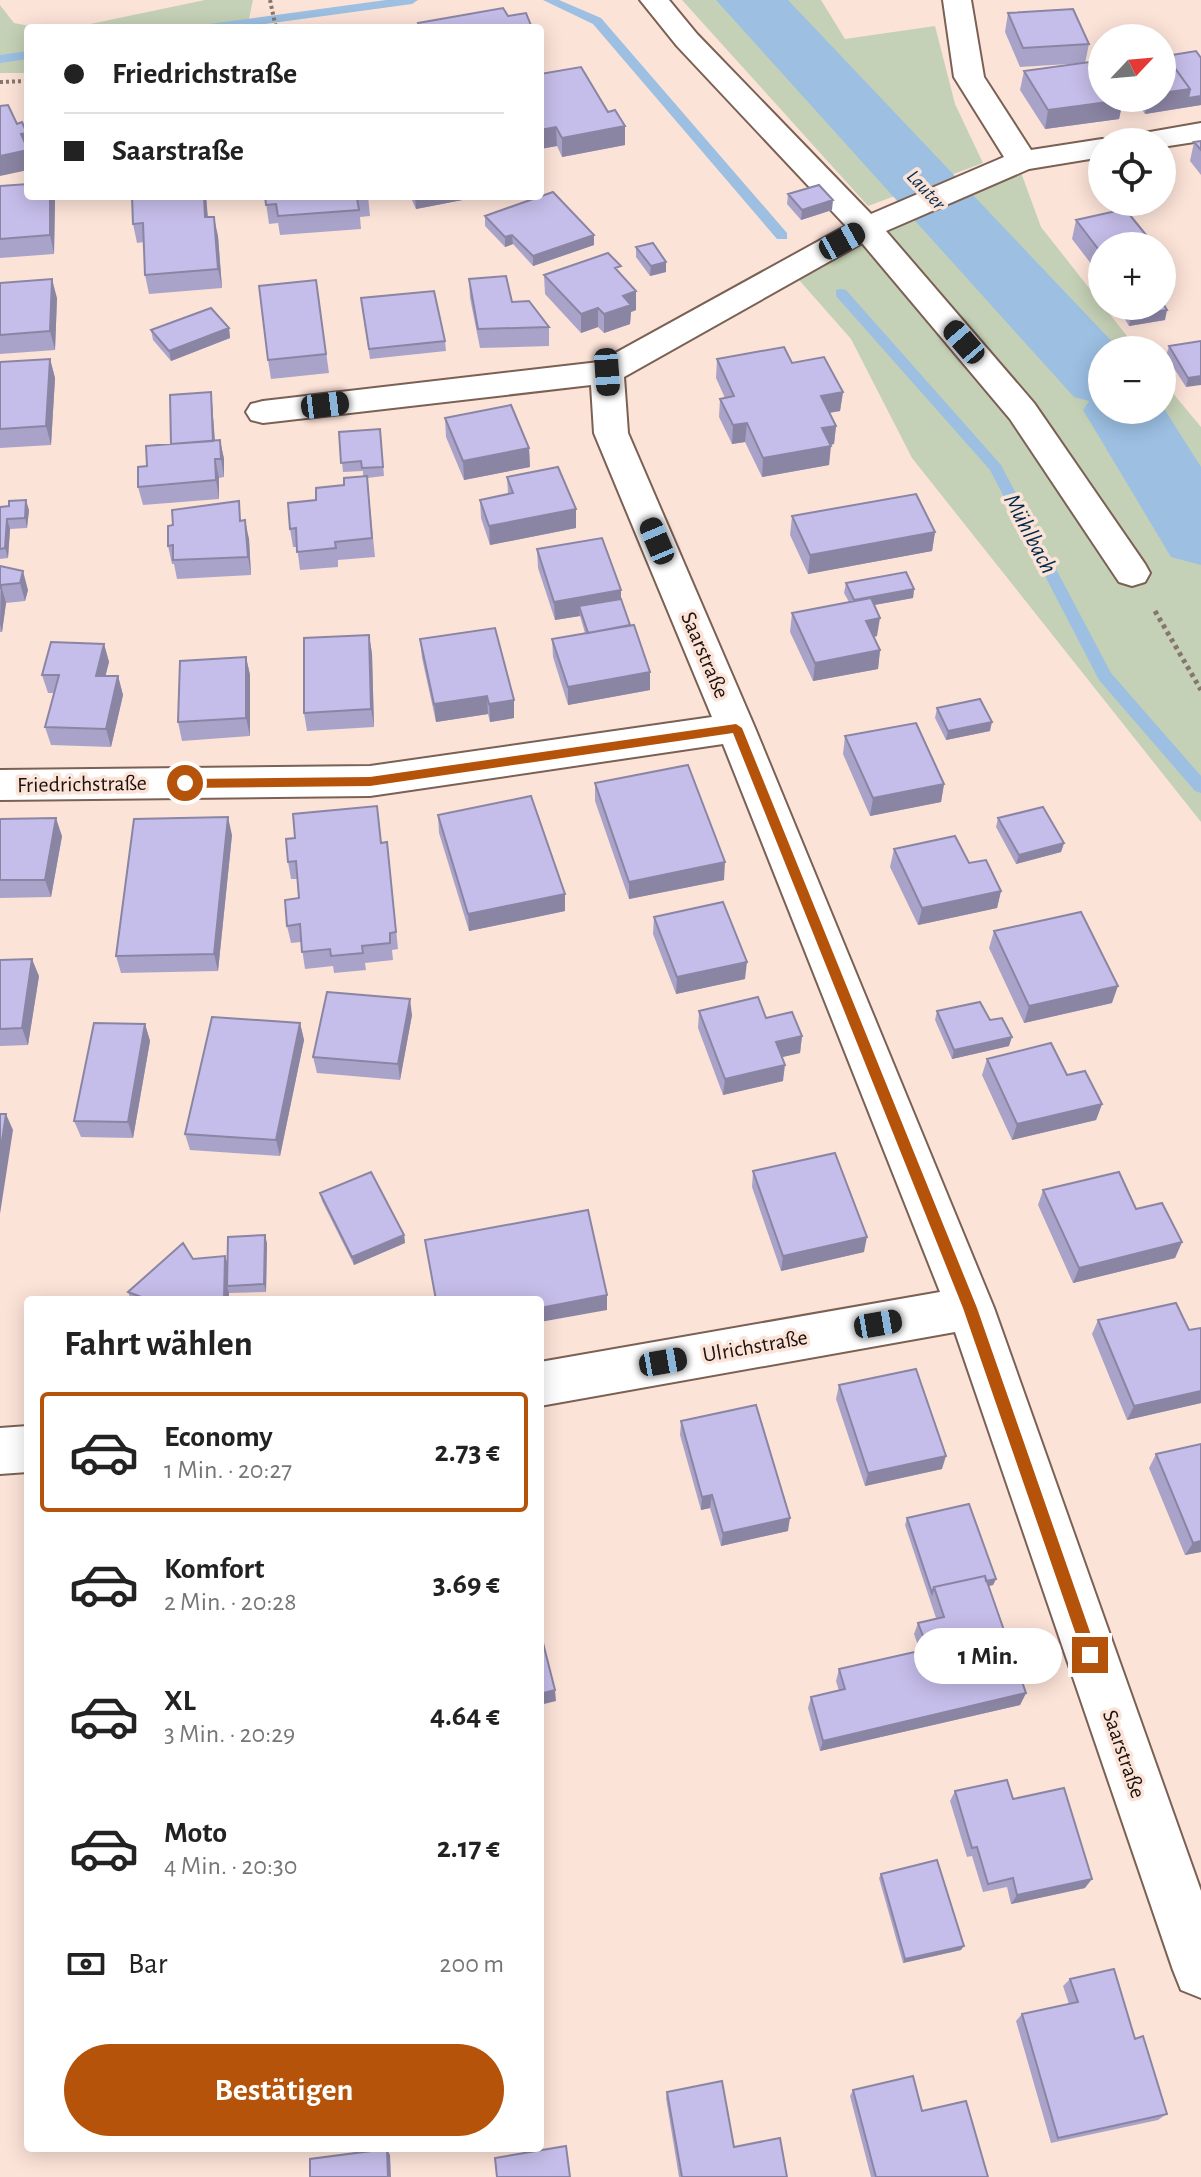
<!DOCTYPE html>
<html lang="de">
<meta charset="utf-8">
<style>
body{margin:0;font-family:"Alegreya Sans",sans-serif;background:#f2f2f2;color:#222;height:100vh;display:flex;flex-direction:column;font-size:30px;white-space:nowrap}
*{box-sizing:border-box;margin:0}
p{font-size:26px;color:#767676}
.icon{flex:none;width:44px;height:44px;fill:none;stroke:currentColor;stroke-width:2;stroke-linecap:round;stroke-linejoin:round}
.map{position:relative;flex:1;overflow:hidden}
.panel{position:absolute;left:24px;top:1296px;width:520px;height:856px;display:flex;flex-direction:column;background:#fff;border-radius:8px;box-shadow:0 4px 20px #0003}
.panel>*{flex:none}
.banner{position:absolute;left:24px;top:24px;width:520px;height:176px;border-radius:8px;box-shadow:0 4px 20px #0003;display:grid;align-content:center;height:176px;padding:0 40px;background:#fff}
.needle{width:52px;rotate:64deg}
.buttons{position:absolute;left:1088px;top:24px;display:grid;gap:16px}
.buttons a{display:grid;place-items:center;width:88px;height:88px;border-radius:50%;background:#fff;box-shadow:0 4px 20px #0003;font-size:40px}
.end{position:absolute;width:36px;height:36px;margin:-18px;border:10px solid #b45309;background:#fff;box-shadow:0 0 0 4px #fff}
.from{border-radius:50%}
.bubble{position:absolute;height:56px;border-radius:28px;background:#fff;box-shadow:0 4px 20px #0003;font-size:26px;font-weight:600;line-height:56px;text-align:center}
.car{position:absolute;width:24px;height:48px;margin:-24px -12px;border-radius:10px;box-shadow:0 0 6px 2px #0007;background:linear-gradient(#222 24%,#8ab4d8 0 40%,#222 0 76%,#8ab4d8 0 86%,#222 0)}
.banner b{display:flex;align-items:center;gap:28px;height:76px;font-size:30px}
.banner b+b{border-top:2px solid #e0e0e0}
.banner i{width:20px;height:20px;background:#222}
ul{padding:0;list-style:none}
li{display:flex;align-items:center;gap:24px;height:120px;margin:0 16px 12px;padding:0 24px;border:4px solid transparent;border-radius:8px}
li div{flex:1}
li b{display:block;font-size:30px}
li em{font-style:normal;font-weight:600}
li.active{border-color:#b45309}
li>.icon{width:72px;height:72px;stroke-width:1.5}
h2{padding:0 40px;font-size:36px;line-height:96px}
.pay{display:flex;align-items:center;gap:20px;height:88px;padding:0 40px;font-size:30px}
.pay p{margin-inline-start:auto}
.action{display:flex;gap:16px;margin-top:auto;padding:16px 40px}
.action a{flex:1;height:92px;border-radius:48px;background:#b45309;color:#fff;font-size:32px;font-weight:600;line-height:92px;text-align:center}
.map>svg:first-child{display:block}
.green{fill:#c5d1b6}
.lines{fill:none;stroke-linecap:round;stroke-linejoin:round}
.stream{fill:#9cbfe2;fill-rule:evenodd}
.river{fill:#9cbfe2;fill-rule:evenodd}
.street-casing{stroke:#7b6054;stroke-width:4}
.path-far1{stroke:#87766e;stroke-width:4;stroke-dasharray:3 3;stroke-linecap:butt}
.path{stroke:#87766e;stroke-width:5;stroke-dasharray:4 4;stroke-linecap:butt}
.street{fill:#fff;fill-rule:evenodd}
.wall{fill:#aaa3c9}
.shaded-wall{fill:#8b85a4}
.building{fill:#c6beea;stroke:#8b85a4;stroke-width:2}
.route{fill:#b45309}
.labels{text-anchor:middle;dominant-baseline:central;stroke-width:7;stroke-linejoin:round;paint-order:stroke}
.far-water-label{font-size:20px;font-style:italic;fill:#022b4c;stroke:#fce3d8}
.street-label{font-size:22px;fill:#1d120e;stroke:#fce3d8}
.water-label{font-size:24px;font-style:italic;fill:#022b4c;stroke:#fce3d8}
</style>
<div class="map">
<svg width="1201" height="2177" viewBox="0 0 1201 2177">
<rect width="100%" height="100%" fill="#fce3d8"/>
<path class="green" d="M205,0H253L247,28H71Z
M682,0H821L845,39L935,26L955,104L983,163L868,206Z
M0,5L14,23L39,28H28V73H0Z
M1019,167L1041,227L1138,350H1102V410H1162V380L1201,427V822L912,458L851,339L792,272Z"/>
<g class="lines">
<path class="stream" d="M386,0H418L412,4L235,28H203L209,24Z
M543,0H559L601,18L787,233V239H777L593,24Z
M28,51V59L0,63V55Z
M841,289L846,290L1001,465L1111,673L1201,776V793L1195,791L1099,680L990,470L836,296V290Z"/>
<path class="river" d="M716,0H788L1120,350H1102V410H1162V406L1165,410L1201,467V565L1171,557L1083,410L1089,401L1074,397Z"/>
<g class="street-casing">
<path id="street" d="M640,0H669L697,34L871,214L1004,157L954,77L943,0H971L984,77L1031,150L1102,139L1113,142H1102V157L1029,169L886,231L1034,403L1145,564L1150,573L1145,582L1132,586L1119,582L1010,419L862,243L624,377L628,433L755,728L994,1308L1201,1891V1998L1181,1990L1173,1970L955,1332L540,1406V1362L940,1292L723,744L370,796L0,800V770L370,766L712,717L594,433L591,385L263,423L251,420L246,412L251,404L263,401L599,362L846,226L677,46Z
M1201,123V141L1162,147V142H1123L1127,136Z
M28,1426V1472L0,1474V1428Z"/>
</g>
<path class="path-far1" d="M270,0L276,28
M0,82L28,81"/>
<path class="path" d="M1155,611L1201,690"/>
<use href="#street" class="street"/>
</g>
<path class="wall" d="M1008,13L1089,44L1085,63L1020,67L1005,32Z
M1166,56L1201,58V105L1145,114L1134,98H1162Z
M1024,71L1123,100L1119,119L1045,129L1020,90Z
M540,74L608,112L625,145L562,157L557,146L540,149Z
M1201,141V175L1190,161L1194,142Z
M0,186L28,196H54L55,201L54,254L0,258Z
M788,194L832,210L801,220L787,204Z
M206,196L208,217L218,236L222,288L149,294L145,275L144,242L137,243L133,224Z
M265,196H368L370,216L360,217L361,229L280,235L278,223L269,224Z
M399,196H483L416,209L411,198L401,200Z
M485,216L594,235V245L533,266L513,244L505,247L485,226Z
M1076,220L1102,246V278L1072,239Z
M636,247L666,262V272L650,276L636,257Z
M621,274L636,310L631,312L630,324L604,333L598,327L581,333L545,294L544,275Z
M469,279L512,302L549,327V346L480,348L470,298Z
M316,280L329,373L271,379L268,360Z
M0,283L57,298L55,350L0,354Z
M1117,306H1162L1165,320L1129,326Z
M362,308L445,341L446,351L370,359Z
M229,328L230,338L171,361L153,340L151,330Z
M1201,341L1186,387L1166,356L1169,346Z
M50,359L55,378L51,445L0,448V362Z
M717,359L792,363L843,392L840,411L830,413L836,426L834,444L830,445L829,465L762,477L745,442L732,444L719,417L720,399L725,398L716,378Z
M211,392L215,440H220L224,459V477L219,478V499L143,505L138,487L147,466L171,444Z
M445,418L529,448L530,467L464,480L446,437Z
M380,429L384,476L367,478L375,557L338,560V567L300,570L297,547H293L290,529L316,500L344,485L363,477V471L343,472L339,432Z
M507,477L576,509V528L490,545L481,518L480,500L508,494Z
M0,507L29,510L27,528L10,529L8,558L0,559Z
M792,516L935,532L932,551L808,574L790,535Z
M242,520L249,539L251,575L177,579L174,564H172L168,546Z
M537,549L621,599L630,625L650,672V690L568,705L553,657L552,639L585,633L580,616L555,620L538,568Z
M0,566L28,590L25,601L6,603L2,632H0Z
M846,583L914,589L913,598L874,605L877,636L874,637L880,650L878,669L813,681L790,632L792,613L849,602L844,593Z
M369,635L372,654L374,727L307,731L304,713Z
M420,639L514,700V718L490,722L488,714L436,722L422,658Z
M104,644L109,662L105,676H118L123,695L111,747L51,745L45,727L54,693H48L42,675Z
M246,657L250,675V736L182,741L178,722Z
M937,708L990,731L946,740L935,718Z
M845,736L944,784L941,802L870,816L843,754Z
M595,783L724,880L629,899L595,801Z
M438,815L565,911L469,931L439,833Z
M998,818L1064,843L1061,852L1016,864L996,827Z
M0,819L62,836L51,897L0,898Z
M232,835L218,971L121,973L116,956Z
M382,843L389,860L398,949L392,950L393,960L365,963L366,970L334,973L333,966L305,969L301,942L291,943L287,926L299,898L297,879H291L288,862Z
M894,849L969,863L1001,891L997,908L918,925L890,867Z
M654,917L745,979L676,994L653,934Z
M994,931L1112,1003L1024,1023L989,948Z
M0,960L39,976L28,1045L0,1046Z
M699,1011L766,1018L802,1036L800,1053L782,1057L783,1081L723,1095L698,1028Z
M937,1011L990,1020L1009,1046L952,1059L935,1020Z
M412,1015L400,1080L317,1073L313,1057Z
M300,1023L304,1040L280,1156L190,1150L185,1134Z
M145,1024L150,1041L133,1138L81,1137L74,1121Z
M987,1059L1067,1075L1102,1104L1096,1120L1012,1140L982,1075Z
M753,1171L864,1252L781,1271L752,1187Z
M1043,1190L1136,1209L1182,1242L1175,1258L1073,1283L1038,1205Z
M320,1193L404,1235L405,1243L354,1265L322,1201Z
M267,1243L266,1292L229,1293V1300H131L128,1292L193,1259L225,1256L228,1264Z
M1098,1320L1189,1330L1201,1328V1403L1127,1420L1092,1334Z
M839,1385L942,1469L865,1486L836,1399Z
M681,1421L788,1531L721,1546L710,1508L701,1510L680,1435Z
M1201,1444V1552L1185,1555L1149,1468L1156,1454Z
M907,1518L996,1579L993,1585L988,1586L1026,1693L1020,1705L820,1751L808,1708L811,1697L839,1691L836,1681L839,1669L920,1651L914,1634L918,1623L936,1618L905,1525Z
M955,1791L1013,1799L1085,1888L1011,1904L1007,1887L983,1892L972,1856L967,1857L950,1801Z
M881,1874L961,1950L903,1963L879,1878Z
M1070,1979L1135,2039L1167,2114L1158,2120L1051,2143L1016,2021L1022,2014L1069,2004L1063,1986Z
M853,2090L988,2177H871L850,2096Z
M667,2092L734,2147L787,2177H679L666,2098Z"/>
<path class="shaded-wall" d="M1190,89L1201,96V105L1145,114L1149,98H1162V93Z
M1123,100L1119,119L1045,129L1048,110Z
M625,126V145L562,157V138Z
M556,127L557,146L540,149V130Z
M27,133L28,138V170L0,176V156L21,134Z
M50,196H54L55,201L54,254L50,235Z
M204,196H206L209,236L205,217Z
M400,196H411V198L401,200Z
M415,196H483L416,209Z
M833,200L832,210L801,220L802,210Z
M214,217L218,236L222,288L218,269Z
M512,235L513,244L505,247V237Z
M594,235V245L533,266V256Z
M666,262V272L650,276L651,266Z
M52,279L57,298L55,350L50,331Z
M636,291V310L631,312L630,324L604,333V314L623,296Z
M598,308V327L581,333V314Z
M1167,310L1165,320L1129,326L1131,316Z
M229,328L230,338L171,361L169,351Z
M50,359L55,378L51,445L46,426Z
M1201,376V385L1186,387L1188,378Z
M211,392L212,402L216,460L214,450Z
M843,392L840,411L819,414L821,396Z
M747,423L745,442L732,444L733,425Z
M836,426L834,444L820,447L822,428Z
M220,440L224,459V477L221,459Z
M831,446L829,465L762,477L763,458Z
M529,448L530,467L464,480L463,461Z
M215,459L219,478V499L216,480Z
M26,500L29,510L27,528L25,518Z
M576,509V528L490,545L489,526Z
M7,519L10,529L8,558L5,548Z
M245,520L249,539L251,575L248,557Z
M935,532L932,551L808,574L810,555Z
M23,571L28,590L25,601L20,583Z
M1,585L6,603L2,632L0,624Z
M914,589L913,598L852,609L854,600Z
M621,590V609L579,606L580,616L555,620L554,602Z
M880,618L877,636L863,639L866,621Z
M369,635L372,654L374,727L371,709Z
M104,644L109,662L101,694L96,676Z
M880,650L878,669L813,681L815,663Z
M246,657L250,675V736L246,718Z
M650,672V690L568,705V687Z
M118,676L123,695L111,747L106,729Z
M487,696L488,714L436,722L434,704Z
M514,700V718L490,722L489,704Z
M992,722L990,731L946,740L948,731Z
M944,784L941,802L870,816L873,798Z
M228,817L232,835L218,971L214,954Z
M56,818L62,836L51,897L45,880Z
M1064,843L1061,852L1016,864L1019,855Z
M725,862L724,880L629,899V882Z
M1001,891L997,908L918,925L922,908Z
M565,894V911L469,931L468,914Z
M32,959L39,976L28,1045L22,1028Z
M747,962L745,979L676,994L677,977Z
M1118,986L1112,1003L1024,1023L1029,1006Z
M410,999L412,1015L400,1080L398,1064Z
M300,1023L304,1040L280,1156L276,1140Z
M145,1024L150,1041L133,1138L128,1122Z
M802,1036L800,1053L774,1059L776,1042Z
M1012,1037L1009,1046L952,1059L954,1050Z
M785,1065L783,1081L723,1095L725,1079Z
M1102,1104L1096,1120L1012,1140L1017,1124Z
M6,1114L13,1130L0,1214V1154Z
M265,1235L267,1243L266,1292L264,1284Z
M404,1235L405,1243L354,1265L352,1257Z
M867,1237L864,1252L781,1271L783,1256Z
M1182,1242L1175,1258L1073,1283L1079,1268Z
M225,1256L230,1272L227,1286L229,1293V1300H224Z
M607,1295V1310L540,1322V1308Z
M1201,1391V1403L1127,1420L1134,1406Z
M946,1456L942,1469L865,1486L868,1473Z
M712,1495L710,1508L701,1510L702,1497Z
M790,1518L788,1531L721,1546L723,1533Z
M1201,1541V1552L1185,1555L1193,1543Z
M996,1579L993,1585L938,1598L936,1592Z
M555,1690L556,1701L540,1705V1694Z
M1026,1693L1020,1705L820,1751L823,1741Z
M1092,1879L1085,1888L1011,1904L1017,1895Z
M964,1946L961,1950L903,1963L905,1959Z
M387,2149L390,2155L391,2177H388Z"/>
<path class="building" d="M503,8L508,16L526,13L532,28H413L420,27L418,23Z
M1073,9L1089,44L1023,48L1008,13Z
M1162,50L1190,89L1162,93Z
M1196,51L1201,58V96L1188,98L1190,89L1166,56Z
M1097,61L1102,69V98H1122L1123,100L1048,110L1024,71Z
M581,67L608,112L615,110L625,126L562,138L556,127L540,130V74Z
M8,105L17,124L22,122L27,133L21,134L28,150L0,156V106Z
M1201,141V150L1194,142Z
M28,184V196H50V235L0,239V186Z
M819,185L833,200L802,210L788,194Z
M553,192L594,235L533,256L512,235L505,237L485,216Z
M132,196H204L205,217H214L218,269L145,275L143,223L133,224Z
M265,196H368V197L357,198L359,210L278,216L276,204L266,205Z
M1125,209L1155,246H1102V254L1076,220Z
M653,243L666,262L651,266L636,247Z
M608,253L621,266L615,268L636,291L623,296L631,305L604,314L598,308L581,314L544,275Z
M506,276L512,302L529,301L549,327L478,329L469,279Z
M52,279L50,331L0,335V283Z
M316,280L326,354L268,360L259,286Z
M434,291L445,341L369,349L361,298Z
M1162,302L1167,310L1131,316L1125,306H1162Z
M211,308L229,328L169,351L151,330Z
M1201,341V376L1188,378L1169,346Z
M784,347L792,363L824,357L843,392L821,396L836,426L822,428L831,446L763,458L747,423L733,425L720,399L734,396L717,359Z
M50,359L46,426L0,429V362Z
M211,392L213,441L171,444L170,395Z
M511,405L529,448L463,461L445,418Z
M380,429L383,467L362,468L361,461L341,463L339,432Z
M220,440L221,459H215L216,480L138,487V467L147,466L146,446Z
M558,467L576,509L489,526L480,500L513,493L507,477Z
M367,476L372,538L335,542L336,548L297,552L296,528L290,529L288,503L316,500V488L344,485V478Z
M916,494L935,532L810,555L792,516Z
M26,500L25,518L7,519L5,548L0,549V507L9,506V501Z
M239,501L240,521L245,520L248,557L173,560V545L168,546V526L173,525L172,510Z
M602,538L621,590L554,602L537,549Z
M0,566L23,571L20,583L1,585L0,589Z
M906,572L914,589L854,600L846,583Z
M871,598L880,618L866,621L880,650L815,663L792,613Z
M621,599L630,625L588,633L579,606Z
M634,625L650,672L568,687L552,639Z
M495,628L514,700L489,704L487,696L434,704L420,639Z
M369,635L371,709L304,713V638Z
M51,642L104,644L96,676H118L106,729L45,727L59,675H42Z
M246,657V718L178,722L180,661Z
M980,699L992,722L948,731L937,708Z
M916,723L944,784L873,798L845,736Z
M688,765L725,862L629,882L595,783Z
M531,796L565,894L468,914L438,815Z
M377,806L381,843L387,842L396,932L390,933V943L362,946L363,953L331,956L330,949L302,952L300,924L287,926L285,900L299,898L296,861L288,862L286,839L295,838L293,814Z
M1043,807L1064,843L1019,855L998,818Z
M228,817L214,954L116,956L134,819Z
M56,818L45,880H0V819Z
M955,836L969,863L986,860L1001,891L922,908L894,849Z
M723,902L747,962L677,977L654,917Z
M1081,912L1118,986L1029,1006L994,931Z
M32,959L22,1028L0,1029V960Z
M327,992L410,999L398,1064L313,1057Z
M758,997L766,1018L792,1012L802,1036L776,1042L785,1065L725,1079L699,1011Z
M980,1002L990,1020L1002,1018L1012,1037L954,1050L937,1011Z
M212,1017L300,1023L276,1140L185,1134Z
M94,1023L145,1024L128,1122L74,1121Z
M1051,1043L1067,1075L1085,1071L1102,1104L1017,1124L987,1059Z
M0,1114H6L0,1154Z
M835,1153L867,1237L783,1256L753,1171Z
M371,1172L404,1235L352,1257L320,1193Z
M1119,1172L1136,1209L1162,1203L1182,1242L1079,1268L1043,1190Z
M588,1210L607,1295L540,1308V1300H436L425,1240Z
M265,1235L264,1284L227,1286L228,1237Z
M183,1243L193,1259L225,1256L224,1300H144V1298L128,1292Z
M1176,1303L1189,1330L1201,1328V1391L1134,1406L1098,1320Z
M916,1369L946,1456L868,1473L839,1385Z
M756,1405L790,1518L723,1533L712,1495L702,1497L681,1421Z
M1201,1444V1541L1193,1543L1156,1454Z
M969,1504L996,1579L986,1581L985,1576L934,1587L932,1593L907,1518Z
M985,1576L1026,1693L823,1741L811,1697L845,1689L839,1669L928,1649L918,1623L944,1617L934,1587Z
M540,1631L555,1690L540,1694Z
M1007,1780L1013,1799L1064,1788L1092,1879L1017,1895L1013,1878L988,1884L977,1847L972,1848L955,1791Z
M937,1860L964,1946L905,1959L881,1874Z
M1114,1969L1135,2039L1143,2036L1167,2114L1058,2138L1022,2014L1078,2002L1070,1979Z
M913,2076L922,2111L966,2101L988,2177H876L853,2090Z
M722,2081L734,2147L780,2138L787,2177H682L667,2092Z
M566,2146L570,2177H497L495,2158Z
M387,2149L388,2177H310V2159Z"/>
<path class="route" d="M736,724L742,728L977,1308L1098,1655L1090,1663L1083,1655L963,1308L733,733L370,786L185,788L179,783L185,779L370,777Z"/>
<g class="labels">
<g class="far-water-label">
<text transform="translate(926 190) rotate(47)">Lauter</text>
</g>
<g class="street-label">
<text transform="translate(705 655) rotate(67)">Saarstraße</text>
<text transform="translate(82 784) rotate(-1)">Friedrichstraße</text>
<text transform="translate(755 1346) rotate(-10)">Ulrichstraße</text>
<text transform="translate(1124 1754) rotate(71)">Saarstraße</text>
</g>
<g class="water-label">
<text transform="translate(1030 534) rotate(62)">Mühlbach</text>
</g>
</g>
</svg>
<div class="buttons">
<a><svg class="needle" viewBox="-14 -14 28 28"><path d="M0-13l5 13h-10z" fill="#e53935"/><path d="M0 13l5-13h-10z" fill="#767676"/></svg></a>
<a><svg class="icon" aria-label="locate" viewBox="0 0 24 24"><circle cx="12" cy="12" r="6"/><path d="M12 2v4M12 18v4M2 12h4M18 12h4"/></svg></a>
<a>+</a>
<a>−</a>
</div>
<i class="end from" style="left:185px;top:783px"></i>
<i class="end" style="left:1090px;top:1655px"></i>
<div class="bubble" style="left:914px;top:1628px;width:148px">1 Min.</div>
<i class="car" style="left:842px;top:241px;rotate:61deg"></i>
<i class="car" style="left:964px;top:342px;rotate:319deg"></i>
<i class="car" style="left:607px;top:372px;rotate:176deg"></i>
<i class="car" style="left:325px;top:405px;rotate:83deg"></i>
<i class="car" style="left:657px;top:541px;rotate:337deg"></i>
<i class="car" style="left:878px;top:1324px;rotate:80deg"></i>
<i class="car" style="left:663px;top:1362px;rotate:80deg"></i>
<div class="banner">
<b><i class="from"></i>Friedrichstraße</b>
<b><i></i>Saarstraße</b>
</div>
<section class="panel">
<h2>Fahrt wählen</h2>
<ul>
<li class="active"><svg class="icon" aria-label="car" viewBox="0 0 24 24"><path d="M5 17H2v-5l4-1 3-4h7l3 4 3 1v5h-3M9 17h6M6 11h13"/><circle cx="7" cy="17" r="2"/><circle cx="17" cy="17" r="2"/></svg><div><b>Economy</b><p>1 Min. · 20:27</p></div><em>2.73 €</em></li>
<li><svg class="icon" aria-label="car" viewBox="0 0 24 24"><path d="M5 17H2v-5l4-1 3-4h7l3 4 3 1v5h-3M9 17h6M6 11h13"/><circle cx="7" cy="17" r="2"/><circle cx="17" cy="17" r="2"/></svg><div><b>Komfort</b><p>2 Min. · 20:28</p></div><em>3.69 €</em></li>
<li><svg class="icon" aria-label="car" viewBox="0 0 24 24"><path d="M5 17H2v-5l4-1 3-4h7l3 4 3 1v5h-3M9 17h6M6 11h13"/><circle cx="7" cy="17" r="2"/><circle cx="17" cy="17" r="2"/></svg><div><b>XL</b><p>3 Min. · 20:29</p></div><em>4.64 €</em></li>
<li><svg class="icon" aria-label="car" viewBox="0 0 24 24"><path d="M5 17H2v-5l4-1 3-4h7l3 4 3 1v5h-3M9 17h6M6 11h13"/><circle cx="7" cy="17" r="2"/><circle cx="17" cy="17" r="2"/></svg><div><b>Moto</b><p>4 Min. · 20:30</p></div><em>2.17 €</em></li>
</ul>
<div class="pay"><svg class="icon" aria-label="cash" viewBox="0 0 24 24"><path d="M3 7h18v10H3z"/><circle cx="12" cy="12" r="2"/></svg>Bar<p>200 m</p></div>
<div class="action"><a>Bestätigen</a></div>
</section>
</div>
